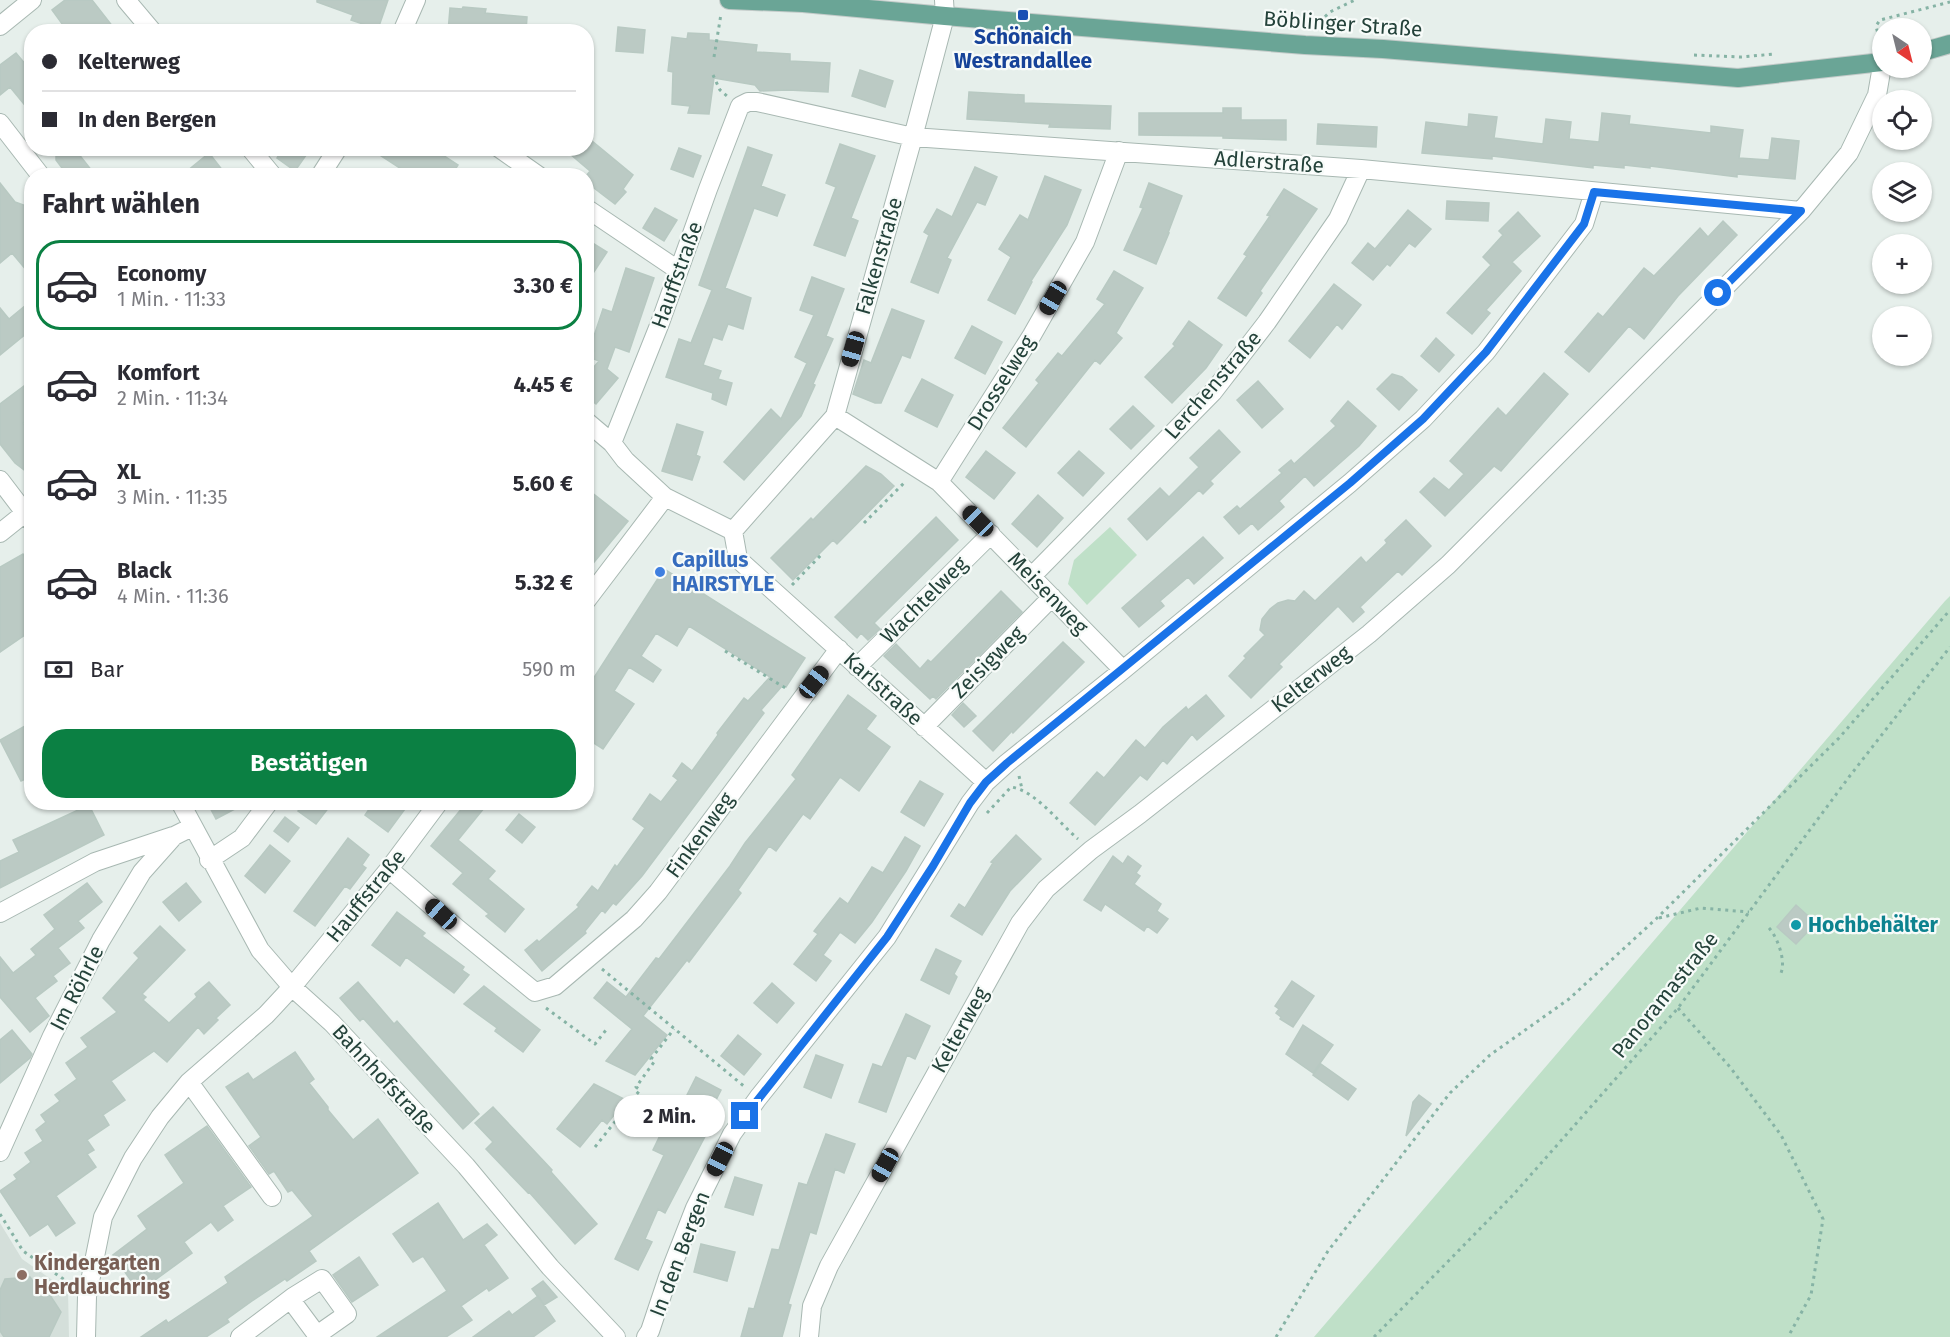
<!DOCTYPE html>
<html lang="de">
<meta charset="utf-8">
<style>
body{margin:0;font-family:"Fira Sans",sans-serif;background:#f2f2f3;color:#2b2b33;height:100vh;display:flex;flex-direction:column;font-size:22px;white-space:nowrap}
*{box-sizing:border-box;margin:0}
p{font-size:20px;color:#7c7c81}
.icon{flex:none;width:33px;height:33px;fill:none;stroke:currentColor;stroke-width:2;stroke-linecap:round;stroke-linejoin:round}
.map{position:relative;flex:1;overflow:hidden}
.sheet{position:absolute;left:24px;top:168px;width:570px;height:642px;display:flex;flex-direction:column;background:#fff;border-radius:24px;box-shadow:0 2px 4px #0004}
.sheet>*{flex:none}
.hud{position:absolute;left:24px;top:24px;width:570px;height:132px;border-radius:24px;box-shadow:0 2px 4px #0004;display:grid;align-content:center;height:132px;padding:0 18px;background:#fff}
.needle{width:39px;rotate:145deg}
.tools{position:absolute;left:1872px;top:18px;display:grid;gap:12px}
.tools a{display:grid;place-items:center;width:60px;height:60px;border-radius:50%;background:#fff;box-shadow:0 2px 4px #0004;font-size:30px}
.end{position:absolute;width:27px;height:27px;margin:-14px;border:8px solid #1a73e8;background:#fff;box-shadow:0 0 0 3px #fff}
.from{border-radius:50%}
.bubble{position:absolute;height:42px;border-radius:21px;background:#fff;box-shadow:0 2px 4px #0004;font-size:20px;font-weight:700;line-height:42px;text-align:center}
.car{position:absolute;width:18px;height:36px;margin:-18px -9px;border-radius:8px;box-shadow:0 0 4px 2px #0007;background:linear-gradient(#222 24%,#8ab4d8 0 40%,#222 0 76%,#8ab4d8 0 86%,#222 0)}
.hud b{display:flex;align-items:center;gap:21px;height:57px;font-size:22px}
.hud b+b{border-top:2px solid #e1e1e2}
.hud i{width:15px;height:15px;background:#2b2b33}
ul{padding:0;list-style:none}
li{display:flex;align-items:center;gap:18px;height:90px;margin:0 12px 9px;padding:0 6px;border:3px solid transparent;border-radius:24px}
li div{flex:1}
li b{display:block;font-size:22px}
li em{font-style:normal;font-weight:700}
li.on{border-color:#0b8043}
li>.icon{width:54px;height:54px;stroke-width:1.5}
h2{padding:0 18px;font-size:27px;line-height:72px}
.pay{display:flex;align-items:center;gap:15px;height:66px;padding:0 18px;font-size:22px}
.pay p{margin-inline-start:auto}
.primary-button{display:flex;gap:12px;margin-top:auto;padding:12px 18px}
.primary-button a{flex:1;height:69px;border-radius:24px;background:#0b8043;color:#fff;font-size:24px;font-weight:700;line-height:69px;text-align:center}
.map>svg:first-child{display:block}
.built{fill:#d4dfda}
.green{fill:#bfe0c8}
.building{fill:#bbcac4;stroke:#b8c9c2;stroke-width:1.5}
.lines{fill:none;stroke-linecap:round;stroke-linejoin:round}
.minor-casing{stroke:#a8b8b2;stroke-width:20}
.major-casing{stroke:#c2cac8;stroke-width:20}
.path{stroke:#86b3a5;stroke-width:3;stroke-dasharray:3 4.5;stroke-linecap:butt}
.minor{stroke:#fff;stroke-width:18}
.major{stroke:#6aa596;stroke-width:18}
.route{stroke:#1a73e8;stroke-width:8}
.transit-dot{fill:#1a4fb4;stroke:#f7fbf9;stroke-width:2}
.shop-dot{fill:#3f7fe0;stroke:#f7fbf9;stroke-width:2}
.culture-dot{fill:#0f9aa8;stroke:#f7fbf9;stroke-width:2}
.education-dot{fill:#8d6e63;stroke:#f7fbf9;stroke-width:2}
.labels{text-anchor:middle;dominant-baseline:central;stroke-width:4.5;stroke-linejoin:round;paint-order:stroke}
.street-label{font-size:21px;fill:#24423a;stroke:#f7fbf9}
.transit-label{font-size:21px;font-weight:bold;fill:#164399;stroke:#f7fbf9}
.shop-label{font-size:21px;font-weight:bold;fill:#366cbe;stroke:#f7fbf9;text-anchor:start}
.culture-label{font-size:21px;font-weight:bold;fill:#0d838f;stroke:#f7fbf9;text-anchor:start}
.education-label{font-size:21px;font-weight:bold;fill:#785e54;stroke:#f7fbf9;text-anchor:start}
</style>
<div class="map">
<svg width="1950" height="1337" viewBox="0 0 1950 1337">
<rect width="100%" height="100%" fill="#e6efeb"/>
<path class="built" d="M0,1223L22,1259L68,1291L69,1337H0Z"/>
<path class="green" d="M1110,527L1137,555L1087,605L1068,584L1074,560Z
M1950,596V1337H1314L1945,601Z"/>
<path class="building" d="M65,0H92L117,32H68L52,10Z
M317,0H388L378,29L351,20L353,15L317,2Z
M463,7L486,9L485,13L527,17L526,32H448L450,8L462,9Z
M618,27L645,30L643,53L616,51Z
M688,33L709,34V40L757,45L756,52L790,54V61L830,63L828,92L788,90L760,91L755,85L714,78L709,114L688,113L690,106L672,104L673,72L668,71L672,37L687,39Z
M16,53L32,72V114L10,87L0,95V65Z
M860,70L893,81L885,107L852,96Z
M969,92L1024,95V103L1111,106L1110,129L1049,127L1050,124L967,119Z
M1223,108H1241V120H1286V140L1223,138V136L1139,135V113H1223Z
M1602,113L1630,116L1629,124L1711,133V126L1743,130L1739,158L1769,160L1772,138L1799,141L1795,179L1737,174V177L1650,166V168L1624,165V168L1593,165V168L1492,156V159L1422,153L1426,122L1468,127L1469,114L1497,117L1494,138L1543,144L1546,119L1571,122L1569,139L1599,142Z
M1318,124L1377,127L1376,147L1317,144Z
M586,136L633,175L623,189L626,192L615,204L586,182V176L590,171L563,148H586Z
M840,144L875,156L851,218L858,221L845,256L814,245L836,187L826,183Z
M748,147L772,155L761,186L785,195L777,216L754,208L725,288L751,298L743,329L728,324L722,340L713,337L703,365L721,371L718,379L732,383L726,405L712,399L713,393L666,377L679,339L691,343L712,290L699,285Z
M63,148H74L96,176H68L56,160V154Z
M283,148H311L295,171L277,158Z
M369,148H432L458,165L451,176H412Z
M679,148L701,156L693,177L671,169Z
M209,153L227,176H181Z
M975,167L997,177L985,205L977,202L947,258L951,260L938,293L911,282L929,235L924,232L937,209L952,217Z
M1045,176L1081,190L1067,225L1031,281L1032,282L1015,314L988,300L1011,257L999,249L1020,215L1028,220Z
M0,183L15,202L32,208V277L12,253L0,263Z
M1149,183L1182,196L1168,233H1169L1156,264L1124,250L1143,208L1140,207Z
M1284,189L1317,209L1260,291L1262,293L1246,316L1218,298L1247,256L1244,254L1270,216L1267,215Z
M1447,201L1489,203L1488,221L1446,219Z
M655,208L677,220L664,241L643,228Z
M1408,210L1431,229L1415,247L1409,243L1390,266L1387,264L1373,280L1352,263L1368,243L1375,249Z
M1518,212L1540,236L1512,262L1521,271L1486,310L1490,313L1472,334L1447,313L1491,265L1483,257L1503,235L1499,231Z
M1723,221L1737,235L1678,296L1644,339L1629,326L1589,372L1565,352L1598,313L1603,317L1644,268L1654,276L1700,228L1708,237Z
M586,239L607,252L586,284Z
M626,268L654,278L629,352L615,347L607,369L618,378L596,404L586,396V376L599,361L589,357L595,351L590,348L603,309L612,312Z
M1114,271L1143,288L1116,333L1122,338L1100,364L1095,360L1026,447L1003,428L1039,383L1036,380L1058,353L1062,356L1105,304L1097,299Z
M812,277L844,289L826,336L833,339L813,384L815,385L801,416L744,480L724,462L771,409L781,419L807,363L795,357L814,315L800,310Z
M1334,284L1361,305L1342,329L1337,324L1310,358L1289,341Z
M32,300V329L0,355V308L9,319Z
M892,309L924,321L910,358L902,355L881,403H875L853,394L864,360L871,363Z
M1189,321L1222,345L1206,368L1172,403L1145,377L1175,346L1173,344Z
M972,326L1002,342L985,374L955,358Z
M1436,338L1454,355L1439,372L1421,356Z
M1544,373L1568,394L1501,471L1494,466L1445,516L1420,492L1434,478L1449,490L1464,474L1450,461L1498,408L1506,416Z
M1392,374L1402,377L1417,390L1399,410L1377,389Z
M922,379L953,395L937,427L905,411Z
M32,380V416L23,423L32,433V476L15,463L0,444V404Z
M1258,381L1283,409L1262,428L1237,400Z
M1348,401L1376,426L1359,446L1314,486L1305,476L1279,501L1284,507L1258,530L1252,523L1239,534L1224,517L1237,506L1240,509L1282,473L1279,470L1291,460L1294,464L1336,426L1331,421Z
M1133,406L1154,426L1131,449L1110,429Z
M677,424L703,432L696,455L700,457L692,480L662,471Z
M1219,430L1240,452L1210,481L1213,484L1203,494L1199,490L1147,540L1128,519L1160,488L1169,497L1199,467L1190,458Z
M986,451L1015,473L994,499L966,477Z
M1079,451L1104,473L1083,496L1058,473Z
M866,466L881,474L894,486L837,544L833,540L793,580L771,558L811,518L813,520Z
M586,488L628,521L586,572Z
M1038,495L1063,518L1037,547L1012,524Z
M936,517L958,540L874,623L880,629L868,640L861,633L857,638L835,617Z
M1406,520L1431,546L1402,575L1398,571L1360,607L1364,612L1353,622L1338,606L1279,664L1282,667L1251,698L1229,676L1246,658L1244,656L1265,635L1260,630L1262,619L1270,609L1278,603L1288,600L1295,601L1304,591L1315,601L1361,557L1366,563L1387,543L1385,540Z
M1203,537L1223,558L1194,584L1188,577L1160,601L1164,606L1139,627L1122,608Z
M23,554L32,570V630L0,652V567Z
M664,569L805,658L786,687L783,685L761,710L764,713L642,876L616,905L613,903L605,913L602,910L585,931L586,933L542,971L525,950L537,940L539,942L579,907L577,905L592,886L598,891L615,865L617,867L645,828L633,819L650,794L661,802L678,780L673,776L682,763L692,771L718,735L717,733L744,698L748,701L770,677L689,626L677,646L656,633L641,656L661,670L653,682L629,667L614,691L634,704L603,749L586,738V690Z
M1001,591L1022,612L936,699L933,696L930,699L884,656L896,644L920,669L928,660L931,662Z
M1063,642L1084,662L1013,733L1012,731L993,751L973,731Z
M848,695L876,716L866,729L890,747L859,791L840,777L810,819L803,814L776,851L769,846L738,890L741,893L689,962L687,960L643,1016L667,1035L635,1075L606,1061L632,1029L594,998L607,982L626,997L656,958L659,959L730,866L745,843L796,779L792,775Z
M1206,695L1224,716L1197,740L1192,734L1167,764L1163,760L1147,780L1140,775L1095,825L1070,803L1097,772L1104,778L1136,740L1145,748L1163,727L1186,707L1188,710Z
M963,703L976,716L964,727L952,715Z
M32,722V776L21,781L0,740Z
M920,781L943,794L924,826L901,812Z
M207,802H248L216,819Z
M304,802H333L316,824L298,811Z
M374,802H396L405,809L388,832L365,815Z
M467,802H489L458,840L495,871L488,879L524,909L505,932L486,916L489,914L453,884L463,873L431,846Z
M89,805L104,835L0,888V861L19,852L13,840Z
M519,814L535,827L522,843L506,830Z
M285,817L299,828L288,842L274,831Z
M1016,835L1041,859L1010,891L982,935L951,916L959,904L965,908L993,863L991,862Z
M905,837L920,846L906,871L872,922L855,943L840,932L823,955L831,961L816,981L794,964L818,934L814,931L840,898L848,904L872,867L883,873Z
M348,838L369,855L362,865L366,868L350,889L345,886L315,926L294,911Z
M270,845L290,861L265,893L245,876Z
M1113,856L1123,864L1128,856L1141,866L1136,873L1140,876L1134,884L1161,904L1157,911L1168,919L1157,933L1147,926L1144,931L1105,904L1101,911L1084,900Z
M87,883L102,902L78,921L84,928L58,948L70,963L53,976L57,981L35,998L49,1016L30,1032L0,997V957L13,973L36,955L31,949L55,929L44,915Z
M186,883L201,902L179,921L163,902Z
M1796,905L1816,923L1796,944L1777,927Z
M397,912L425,933L422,936L464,967L462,970L469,975L454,993L406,957L400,966L372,945Z
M160,926L185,950L142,994L146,997L143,1000L169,1023L197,997L195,994L209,982L230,1005L216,1018L218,1020L204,1034L198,1027L167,1062L154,1051L111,1081L125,1100L103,1115L109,1125L87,1140L94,1150L87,1154L96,1167L56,1196L75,1223L56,1236L48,1224L30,1236L0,1191L17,1179L14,1175L31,1162L25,1153L43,1141L36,1130L46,1122L41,1115L60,1101L55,1095L77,1079L66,1063L88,1047L81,1038L117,1012L103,998L139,958L134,953Z
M936,949L961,961L954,974L957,977L949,994L921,980Z
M1292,981L1314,996L1293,1027L1280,1019L1281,1017L1276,1013L1279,1009L1275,1006Z
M358,982L394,1024L397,1021L479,1114L463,1129L363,1018L360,1021L340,998Z
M772,983L794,1003L777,1023L754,1003Z
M484,986L540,1030L523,1052L495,1031L497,1028L464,1004Z
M906,1014L930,1026L915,1059L907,1055L886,1112L859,1102L873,1064L882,1067Z
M1303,1025L1333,1045L1313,1073L1286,1054Z
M12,1030L32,1054L30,1058L0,1083V1040Z
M738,1035L761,1054L744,1075L721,1056Z
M295,1052L314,1079L309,1083L328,1107V1110L353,1140L378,1119L418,1173L309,1251L316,1261L287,1281L285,1279L252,1301L227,1319L229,1322L206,1337H141L166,1320L168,1323L228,1283L225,1277L313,1216L292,1190L288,1192L274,1171L269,1174L249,1146L261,1137L226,1087L248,1073L253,1080Z
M816,1055L843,1065L831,1098L804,1087Z
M1321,1064L1356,1089L1348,1100L1313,1075Z
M696,1077L721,1090L706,1120L712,1123L665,1213L658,1209L645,1239L652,1242L638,1270L615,1259L664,1155L653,1150L666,1123H672L685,1129L697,1105L685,1099Z
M594,1084L626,1100L607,1124L602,1120L580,1147L557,1129Z
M1419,1095L1431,1104L1406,1136L1413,1102Z
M493,1107L552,1170L551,1172L597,1224L575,1244L529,1192L528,1193L486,1149L493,1142L475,1123Z
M207,1126L251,1187L223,1206L233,1220L218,1231L211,1222L184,1242L192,1253L151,1283L146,1277L134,1285L113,1255L147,1229L138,1216L184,1183L165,1155Z
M826,1134L855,1144L844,1173L835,1169L816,1234L810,1232L788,1304L791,1305L782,1337H741L749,1308L754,1309L772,1249L779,1250L799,1183L807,1185Z
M735,1177L762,1185L753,1215L725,1207Z
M438,1203L463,1240L487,1224L497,1235L484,1245L508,1278L489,1291L487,1288L461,1306L472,1320L446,1337H377L447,1291L423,1256L413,1262L393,1234Z
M701,1244L735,1252L727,1281L694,1272Z
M359,1257L378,1285L352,1302L333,1275Z
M30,1277L41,1293L48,1292L61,1312L49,1337H4L0,1331V1290L5,1279Z
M543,1281L557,1297L544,1305L532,1289Z
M538,1296L555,1321L533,1337H473L509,1311L512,1315Z"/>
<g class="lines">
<g class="minor-casing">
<path id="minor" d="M126,0L153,32
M0,26L32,0
M402,32L416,0
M0,123L41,176
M250,148L273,176
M499,148L539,176
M320,176L338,148
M586,208L678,270
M835,416L939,482L1123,670
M586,421L612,443L625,460L665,497L733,531L738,559L986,782
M612,443L660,323L708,189L740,106L748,102H757L913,137L1361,169L1801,211
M0,480L32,522
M939,482L1032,335L1085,242L1119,151
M733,531L835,416L913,137L945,16L944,0
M0,533L25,513
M1032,576L1213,392L1267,322L1338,219L1361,169
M586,601L665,497
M857,667L991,534
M924,727L1052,597
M180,802L260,950L292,987L332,1023L466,1166L550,1267L616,1337
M209,860L242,838L269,802
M389,869L458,929L535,992L555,986L634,919L658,892L839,649
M0,913L95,862L173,836
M189,1082L272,1197
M0,1152L52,1036L101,940L142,872L174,836L192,827
M86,1337L87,1296L103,1217L133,1158L160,1117L189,1082L266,1015L292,987L389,869L439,802
M240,1337L293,1297L322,1279L347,1314L317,1335L291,1300
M646,1337L650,1331L668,1277L695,1208L732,1134L758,1098L887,937L970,803L986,782L1007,763L1123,670L1350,483L1423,419L1486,352L1584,224L1594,192
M809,1337L812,1306L829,1266L1020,923L1046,889L1091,850L1140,814L1369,634L1448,565L1801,211L1849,153L1877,95L1882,66"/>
</g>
<g class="major-casing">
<path id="major" d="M729,0L803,3L945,16L1305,45L1383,49L1738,78L1882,62
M1922,52L1950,44"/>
</g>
<path class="path" d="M1314,27L1330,12L1355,0
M1881,46L1876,26L1880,20L1950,2
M1694,55L1741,57L1774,54
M714,57L721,14
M713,75L720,90L727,96
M864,523L906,481
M792,585L822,554
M725,651L787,689
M1019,776L1022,789
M987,813L1011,787C1036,791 1058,822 1078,839
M1659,918L1701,908L1749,912
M1769,928C1778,938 1787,963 1780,975
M602,969L745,1087
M546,1008L595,1044L606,1030
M1678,1008L1730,1067L1781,1135L1823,1219L1811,1295L1788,1337
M595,1147L640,1090L636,1087L654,1062L651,1059L674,1029
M0,1214L23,1251L72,1285
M1276,1337L1328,1251L1450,1093L1490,1055L1569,999L1657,918L1839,738L1950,610
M1374,1337L1513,1195L1678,1008L1849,777L1950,647"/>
<use href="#minor" class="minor"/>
<use href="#major" class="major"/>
</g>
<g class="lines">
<path class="route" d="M745,1116L887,937L933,866L970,803L986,782L1007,763L1350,483L1423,419L1486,352L1584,224L1594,192L1801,211L1718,293"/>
</g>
<rect class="transit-dot" x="1017" y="9" width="12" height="12" rx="3"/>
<circle class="shop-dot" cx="660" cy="572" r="6"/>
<circle class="culture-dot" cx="1796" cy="925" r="6"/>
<circle class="education-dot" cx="22" cy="1275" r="6"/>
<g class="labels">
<g class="street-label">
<text transform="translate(1343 24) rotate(4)">Böblinger Straße</text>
<text transform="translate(1269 162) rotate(4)">Adlerstraße</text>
<text transform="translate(879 256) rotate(-74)">Falkenstraße</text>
<text transform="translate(677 275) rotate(-70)">Hauffstraße</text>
<text transform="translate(1001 383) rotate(-58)">Drosselweg</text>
<text transform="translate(1213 385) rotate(-49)">Lerchenstraße</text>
<text transform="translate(1048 593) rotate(46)">Meisenweg</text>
<text transform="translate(924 600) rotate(-45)">Wachtelweg</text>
<text transform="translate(988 662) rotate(-45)">Zeisigweg</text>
<text transform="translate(1311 679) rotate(-38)">Kelterweg</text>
<text transform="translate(883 689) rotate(42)">Karlstraße</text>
<text transform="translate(700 835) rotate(-54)">Finkenweg</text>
<text transform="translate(366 896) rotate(-51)">Hauffstraße</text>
<text transform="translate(77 988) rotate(-63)">Im Röhrle</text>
<text transform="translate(1665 995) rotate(-51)">Panoramastraße</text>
<text transform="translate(960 1030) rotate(-61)">Kelterweg</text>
<text transform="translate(384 1079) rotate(47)">Bahnhofstraße</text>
<text transform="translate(680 1254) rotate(-69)">In den Bergen</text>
</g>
<g class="transit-label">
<text x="1023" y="37">Schönaich<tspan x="1023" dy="24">Westrandallee</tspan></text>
</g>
<g class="shop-label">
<text x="672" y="560">Capillus<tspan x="672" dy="24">HAIRSTYLE</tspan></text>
</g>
<g class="culture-label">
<text x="1808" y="925">Hochbehälter</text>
</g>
<g class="education-label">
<text x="34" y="1263">Kindergarten<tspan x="34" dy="24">Herdlauchring</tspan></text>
</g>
</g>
</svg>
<div class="tools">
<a><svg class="needle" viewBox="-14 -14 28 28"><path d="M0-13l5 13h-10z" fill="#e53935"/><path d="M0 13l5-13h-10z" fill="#7c7c81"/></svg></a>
<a><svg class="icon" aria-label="locate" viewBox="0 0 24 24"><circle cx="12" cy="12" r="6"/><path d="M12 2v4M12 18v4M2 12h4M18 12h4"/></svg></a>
<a><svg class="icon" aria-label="layers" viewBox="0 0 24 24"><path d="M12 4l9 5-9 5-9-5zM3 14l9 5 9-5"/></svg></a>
<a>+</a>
<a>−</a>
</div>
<i class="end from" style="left:1718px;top:293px"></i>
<i class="end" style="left:745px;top:1116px"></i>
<div class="bubble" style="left:614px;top:1095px;width:111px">2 Min.</div>
<i class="car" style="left:1053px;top:298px;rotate:210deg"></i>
<i class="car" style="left:853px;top:349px;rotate:196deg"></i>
<i class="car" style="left:978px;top:521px;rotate:315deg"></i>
<i class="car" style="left:814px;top:682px;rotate:38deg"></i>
<i class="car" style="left:441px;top:914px;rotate:312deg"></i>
<i class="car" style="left:720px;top:1159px;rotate:207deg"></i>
<i class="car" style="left:885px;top:1165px;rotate:209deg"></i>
<div class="hud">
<b><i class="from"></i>Kelterweg</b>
<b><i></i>In den Bergen</b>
</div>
<section class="sheet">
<h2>Fahrt wählen</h2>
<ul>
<li class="on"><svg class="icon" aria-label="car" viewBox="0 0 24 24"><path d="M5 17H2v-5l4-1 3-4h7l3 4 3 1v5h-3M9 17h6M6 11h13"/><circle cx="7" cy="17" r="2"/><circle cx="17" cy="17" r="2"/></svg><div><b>Economy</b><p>1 Min. · 11:33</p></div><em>3.30 €</em></li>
<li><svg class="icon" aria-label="car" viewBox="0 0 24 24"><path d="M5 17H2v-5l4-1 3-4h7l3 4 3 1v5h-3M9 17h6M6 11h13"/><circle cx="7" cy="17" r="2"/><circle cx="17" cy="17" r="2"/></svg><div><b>Komfort</b><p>2 Min. · 11:34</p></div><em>4.45 €</em></li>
<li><svg class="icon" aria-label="car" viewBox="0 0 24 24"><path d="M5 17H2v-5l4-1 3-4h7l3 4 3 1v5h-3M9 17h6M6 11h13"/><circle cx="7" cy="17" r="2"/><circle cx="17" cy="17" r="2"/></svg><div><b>XL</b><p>3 Min. · 11:35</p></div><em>5.60 €</em></li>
<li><svg class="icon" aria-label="car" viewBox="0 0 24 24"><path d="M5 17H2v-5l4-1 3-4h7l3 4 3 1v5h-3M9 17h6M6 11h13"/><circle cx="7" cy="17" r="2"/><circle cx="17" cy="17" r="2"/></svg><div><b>Black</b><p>4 Min. · 11:36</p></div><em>5.32 €</em></li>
</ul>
<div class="pay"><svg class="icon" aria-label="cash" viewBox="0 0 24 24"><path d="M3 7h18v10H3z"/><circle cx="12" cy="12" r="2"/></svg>Bar<p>590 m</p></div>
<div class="primary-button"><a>Bestätigen</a></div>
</section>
</div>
